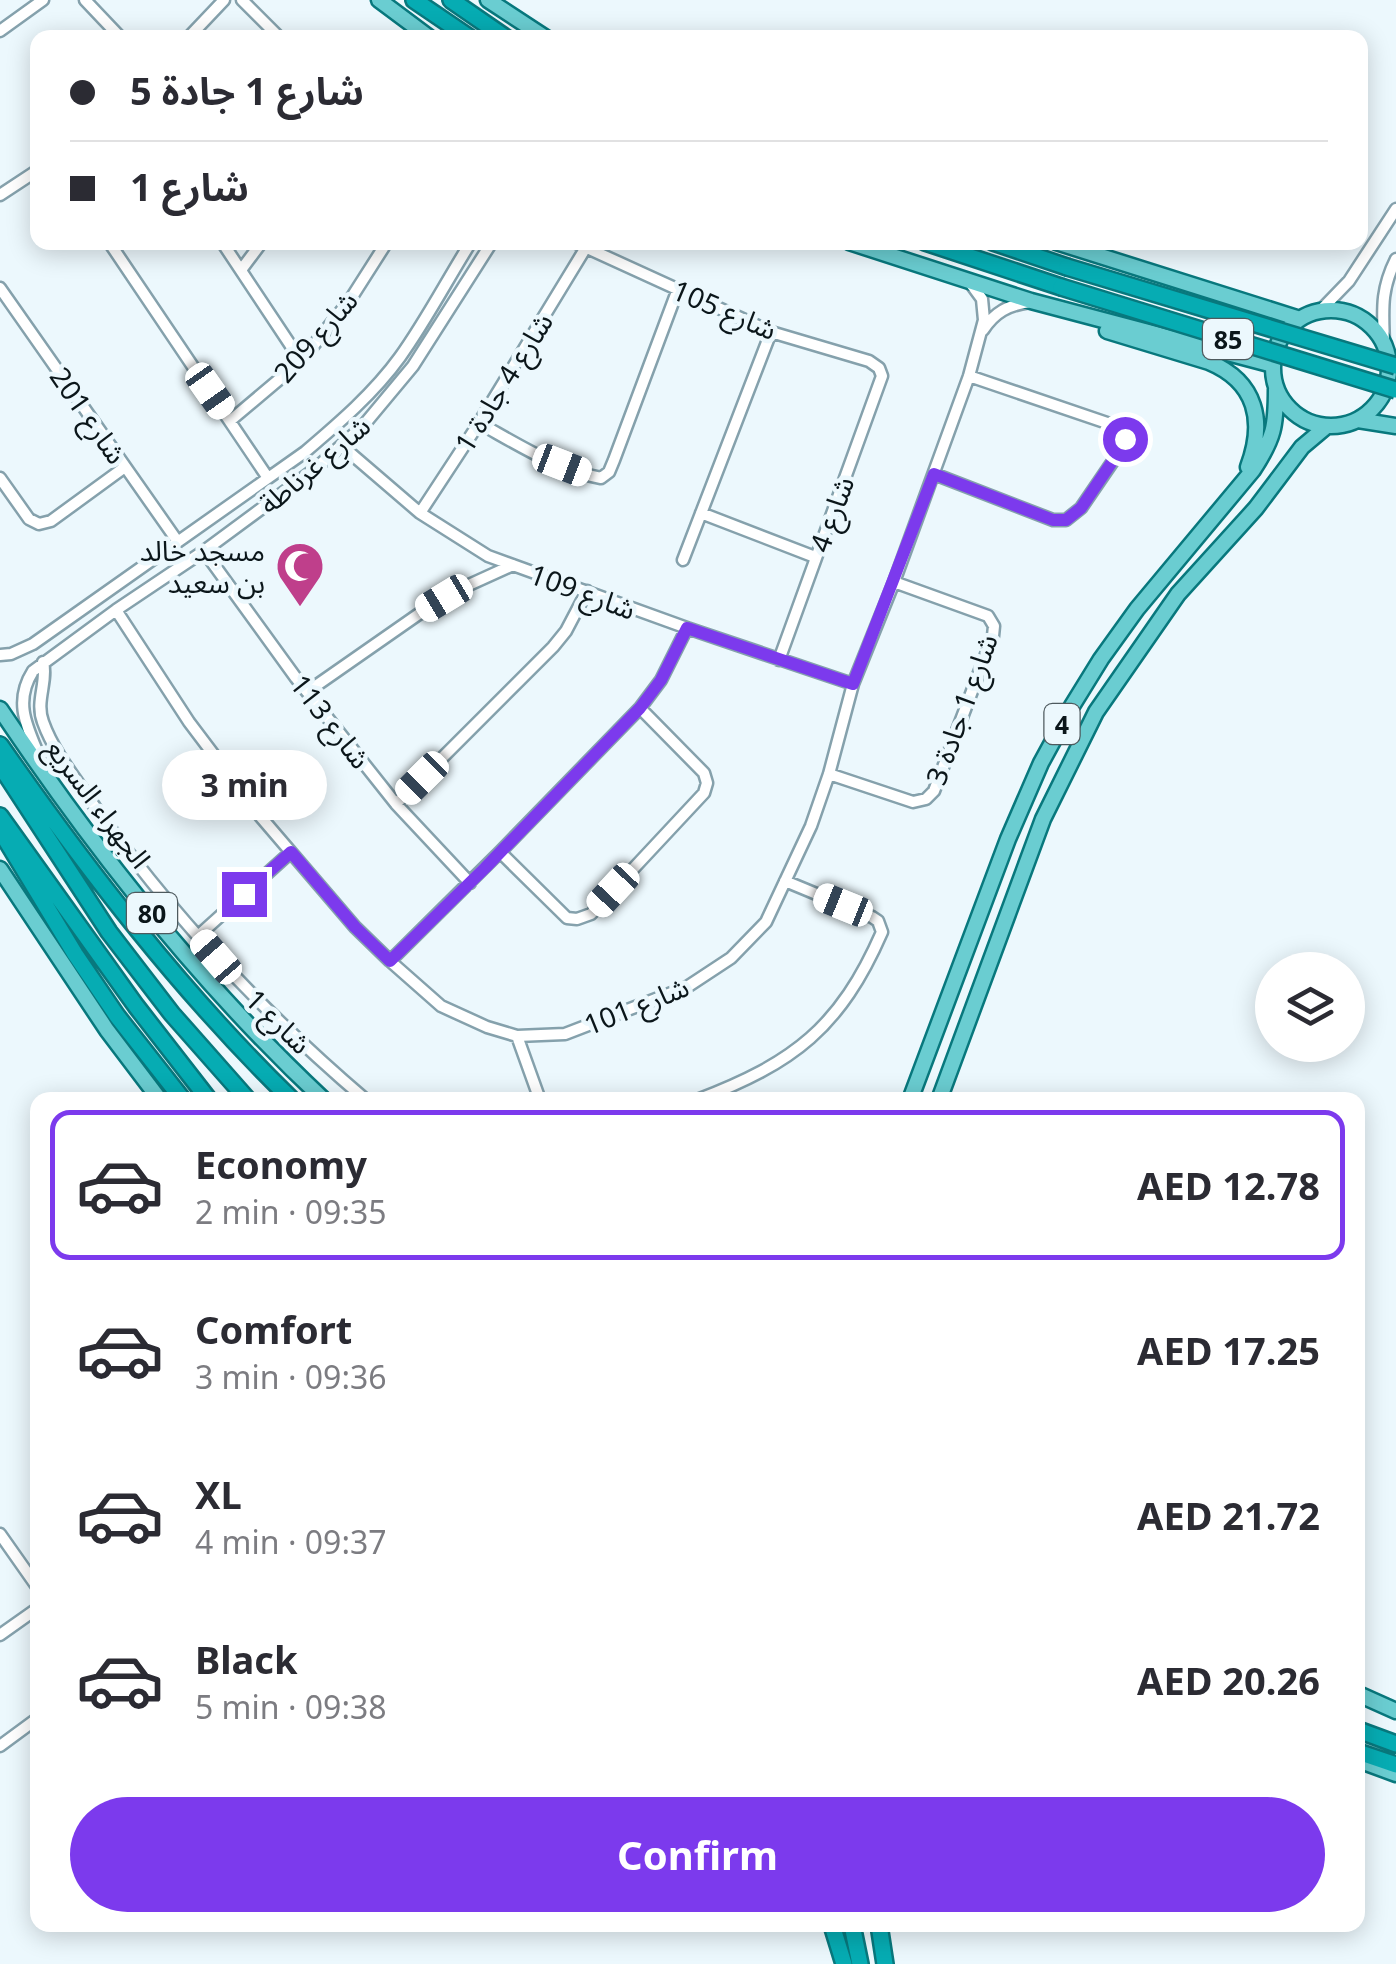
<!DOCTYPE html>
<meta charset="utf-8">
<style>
body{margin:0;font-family:"Noto Sans","Noto Sans Arabic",sans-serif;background:#f2f2f3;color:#2b2b33;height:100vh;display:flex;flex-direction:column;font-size:38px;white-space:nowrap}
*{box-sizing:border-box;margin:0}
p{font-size:32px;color:#7c7c81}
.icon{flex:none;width:55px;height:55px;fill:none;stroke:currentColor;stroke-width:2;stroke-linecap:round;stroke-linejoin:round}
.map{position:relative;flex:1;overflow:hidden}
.sheet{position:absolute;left:30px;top:1092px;width:1335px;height:840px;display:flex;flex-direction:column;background:#fff;border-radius:20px;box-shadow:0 5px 25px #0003}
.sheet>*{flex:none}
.hud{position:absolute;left:30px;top:30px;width:1338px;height:220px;border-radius:20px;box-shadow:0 5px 25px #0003;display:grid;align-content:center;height:220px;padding:0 40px;background:#fff}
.controls{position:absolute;left:1255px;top:952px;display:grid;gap:20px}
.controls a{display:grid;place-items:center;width:110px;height:110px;border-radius:50%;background:#fff;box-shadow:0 5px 25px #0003;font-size:50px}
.end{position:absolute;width:45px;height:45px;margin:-22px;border:12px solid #7c3aed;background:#fff;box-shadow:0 0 0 5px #fff}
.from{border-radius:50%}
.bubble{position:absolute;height:70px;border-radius:35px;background:#fff;box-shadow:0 5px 25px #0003;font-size:32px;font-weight:700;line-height:70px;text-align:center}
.car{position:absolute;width:30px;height:60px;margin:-30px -15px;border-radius:12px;box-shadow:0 0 8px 2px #0007;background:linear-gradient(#fff 24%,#345 0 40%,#fff 0 76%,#345 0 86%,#fff 0)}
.hud b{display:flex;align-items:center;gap:35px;height:95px;font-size:38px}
.hud b+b{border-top:2px solid #e1e1e2}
.hud i{width:25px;height:25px;background:#2b2b33}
ul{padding:18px 0 0;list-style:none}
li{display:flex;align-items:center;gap:30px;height:150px;margin:0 20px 15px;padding:0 20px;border:5px solid transparent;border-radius:20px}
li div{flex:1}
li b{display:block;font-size:38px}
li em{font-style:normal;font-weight:700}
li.on{border-color:#7c3aed}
li>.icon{width:90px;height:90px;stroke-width:1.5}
.cta{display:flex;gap:20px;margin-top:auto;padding:20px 40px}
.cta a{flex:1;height:115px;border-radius:60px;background:#7c3aed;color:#fff;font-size:40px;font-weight:700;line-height:115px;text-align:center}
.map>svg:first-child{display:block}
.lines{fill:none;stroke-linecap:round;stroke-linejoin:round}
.minor-casing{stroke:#85a1ac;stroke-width:15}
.major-casing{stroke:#08787d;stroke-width:19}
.highway-casing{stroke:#08787d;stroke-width:20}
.minor{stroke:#fff;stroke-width:10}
.major{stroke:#6acdd1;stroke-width:14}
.highway{stroke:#06acb3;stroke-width:15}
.highway-bridge-casing{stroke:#08787d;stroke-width:20;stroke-linecap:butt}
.highway-bridge{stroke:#06acb3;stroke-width:15}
.route{stroke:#7c3aed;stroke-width:12}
.labels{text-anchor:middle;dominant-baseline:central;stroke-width:9;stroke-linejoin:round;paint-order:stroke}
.shield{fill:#ecf8fd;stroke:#4e5a5e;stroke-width:2.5}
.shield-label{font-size:25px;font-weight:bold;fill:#0b161a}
.street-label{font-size:28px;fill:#0b161a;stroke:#ecf8fd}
.poi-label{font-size:28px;fill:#0b161a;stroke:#ecf8fd;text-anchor:end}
</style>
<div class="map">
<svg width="1396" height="1964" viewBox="0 0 1396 1964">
<rect width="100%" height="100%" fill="#ecf8fd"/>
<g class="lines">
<g class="minor-casing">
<path id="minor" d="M85,0L121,38
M242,0L280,38
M0,31L43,0
M188,38L224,0
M0,195L38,170
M109,242L268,478
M222,242L301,361
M574,242L771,332L869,361L879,368L882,376L779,660
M241,270L262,242
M0,288L178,542
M1319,312L1349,281L1396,209
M983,330C995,312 1008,305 1030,302
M1384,345C1383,311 1380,291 1396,259
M231,420L301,361L350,300L387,242
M479,423C517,444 557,470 601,478L609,472L614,460L678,289
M342,446L420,513L488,556L687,628L853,684
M934,474L1053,520H1066L1081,508L1124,445V434L1116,426L969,376
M0,478L29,519L39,524L51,521L125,467
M420,513L479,423L585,249
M701,513L815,557
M204,551L296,678L396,804L470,883
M683,560L771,332
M116,610L189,722L260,816L355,927L390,961L441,1006L487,1027L517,1036L565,1034L687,987L731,958L766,922L811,826L829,774L853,684L894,582L969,376L984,320L982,299L971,284
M0,655L11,654L33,644L305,452C339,423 374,393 400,357C426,321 447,280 471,242
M43,662C48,682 35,701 43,722C54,753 77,780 95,807C172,916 264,1013 366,1100
M307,692L426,609L460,589L513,565
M42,763C29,730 12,704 33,671L116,610L204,551L315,469L363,426L413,366L492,242
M829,774L913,802L926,799L934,791L993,636L994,626L988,616L894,582
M396,804L553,647L566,631L587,591
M500,852L567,918L577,919L591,914L704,793L707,783L704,773L640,708
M198,936L291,852
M390,961L500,852L640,708L661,680L687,628
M517,1036L540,1100
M697,1100C794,1063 840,1028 882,932L878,921L872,917L785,881
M0,1534L38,1588
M0,1635L38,1608
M0,1746L38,1718"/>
</g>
<g class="major-casing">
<path id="major" d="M379,0L430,38
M488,0L546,38
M849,242L1031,301L1273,365
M1056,242L1300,319
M1273 368a58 58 0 1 1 116 0a58 58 0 1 1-116 0Z
M1107,331L1209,362C1257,382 1265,422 1248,467
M1358,420L1396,426
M0,709C93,848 202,986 324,1100
M0,869L107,1030L160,1100
M910,1100L1008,839L1041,763L1072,706L1101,659L1137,609L1253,470C1274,438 1276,426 1276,389
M939,1100L1043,819L1096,712L1178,594L1256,508L1302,447L1327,426
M1358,1694L1396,1711
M1358,1760L1396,1774"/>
</g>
<g class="highway-casing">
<path id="highway" d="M414,0L470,38
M451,0L506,38
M925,242L1061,287
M993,242L1067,267
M0,745C88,871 182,993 292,1100
M0,765L109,932L172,1014L248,1100
M0,816L136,1006L209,1100
M0,830L75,954L117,1016L183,1100
M1358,1730L1396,1744
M1358,1752L1396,1765
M832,1925L844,1964
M852,1925L860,1964
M879,1925L885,1964"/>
</g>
<use href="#minor" class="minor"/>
<use href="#major" class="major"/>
<use href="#highway" class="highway"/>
<g class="highway-bridge-casing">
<path id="highway-bridge" d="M1067,267L1396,366
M1061,287L1396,390"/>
</g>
<use href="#highway-bridge" class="highway-bridge"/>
</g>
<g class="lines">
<path class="route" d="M244,894L291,852L355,927L390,961L485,868L640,708L661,680L687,628L853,684L934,474L1053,520H1066L1081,508L1124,444L1125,439"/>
</g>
<defs>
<g id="mosque-pin" transform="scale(2.5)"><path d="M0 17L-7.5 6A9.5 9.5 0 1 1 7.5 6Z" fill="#bf3f8b" stroke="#ecf8fd"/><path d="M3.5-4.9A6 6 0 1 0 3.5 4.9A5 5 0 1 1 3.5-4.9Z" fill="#fff"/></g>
</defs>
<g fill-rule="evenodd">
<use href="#mosque-pin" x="300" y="566"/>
</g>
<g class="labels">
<g class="shield">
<rect x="1203" y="319" width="50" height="40" rx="8"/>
<rect x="1044.5" y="704" width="35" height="40" rx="8"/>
<rect x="127" y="893" width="50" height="40" rx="8"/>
</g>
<g class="shield-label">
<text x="1228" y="339">85</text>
<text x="1062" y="724">4</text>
<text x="152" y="913">80</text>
</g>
<g class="street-label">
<text transform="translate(725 309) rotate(23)">شارع 105</text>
<text transform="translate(315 336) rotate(-49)">شارع 209</text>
<text transform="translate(503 382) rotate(-58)">شارع 4 جادة 1</text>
<text transform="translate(89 415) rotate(55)">شارع 201</text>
<text transform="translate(314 464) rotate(-40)">شارع غرناطة</text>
<text transform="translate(831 514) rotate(-70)">شارع 4</text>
<text transform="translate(583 591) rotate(20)">شارع 109</text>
<text transform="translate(961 709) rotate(-70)">شارع 1 جادة 3</text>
<text transform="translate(331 721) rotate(52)">شارع 113</text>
<text transform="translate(99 803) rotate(53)">الجهراء السريع</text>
<text transform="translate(636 1005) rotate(-22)">شارع 101</text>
<text transform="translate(279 1021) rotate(44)">شارع 1</text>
</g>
<g class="poi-label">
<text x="265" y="550">مسجد خالد<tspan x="265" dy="32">بن سعيد</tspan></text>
</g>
</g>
</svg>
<div class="controls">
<a><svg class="icon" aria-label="layers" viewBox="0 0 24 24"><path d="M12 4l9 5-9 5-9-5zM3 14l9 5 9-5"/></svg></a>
</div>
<i class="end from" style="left:1125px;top:439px"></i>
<i class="end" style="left:244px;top:894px"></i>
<div class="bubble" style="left:162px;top:750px;width:165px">3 min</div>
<i class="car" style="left:210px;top:391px;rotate:145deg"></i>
<i class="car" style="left:562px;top:465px;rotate:111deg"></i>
<i class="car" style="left:444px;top:598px;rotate:239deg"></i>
<i class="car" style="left:422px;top:778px;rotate:225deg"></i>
<i class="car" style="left:613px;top:890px;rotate:223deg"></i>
<i class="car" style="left:843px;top:905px;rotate:292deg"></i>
<i class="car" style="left:216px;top:957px;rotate:319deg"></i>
<div class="hud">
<b><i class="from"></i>شارع 1 جادة 5</b>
<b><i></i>شارع 1</b>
</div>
<section class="sheet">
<ul>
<li class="on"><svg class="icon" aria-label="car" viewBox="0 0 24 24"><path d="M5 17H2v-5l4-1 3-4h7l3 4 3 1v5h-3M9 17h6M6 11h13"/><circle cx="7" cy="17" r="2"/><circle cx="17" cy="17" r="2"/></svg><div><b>Economy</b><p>2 min · 09:35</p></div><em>AED 12.78</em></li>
<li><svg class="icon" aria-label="car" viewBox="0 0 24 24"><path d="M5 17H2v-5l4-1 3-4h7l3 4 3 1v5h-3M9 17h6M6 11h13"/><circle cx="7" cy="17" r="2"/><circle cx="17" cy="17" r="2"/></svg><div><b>Comfort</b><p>3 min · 09:36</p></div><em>AED 17.25</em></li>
<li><svg class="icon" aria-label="car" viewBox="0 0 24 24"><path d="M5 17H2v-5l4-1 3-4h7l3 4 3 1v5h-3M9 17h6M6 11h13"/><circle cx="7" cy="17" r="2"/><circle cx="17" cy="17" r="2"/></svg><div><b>XL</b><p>4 min · 09:37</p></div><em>AED 21.72</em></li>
<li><svg class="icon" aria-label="car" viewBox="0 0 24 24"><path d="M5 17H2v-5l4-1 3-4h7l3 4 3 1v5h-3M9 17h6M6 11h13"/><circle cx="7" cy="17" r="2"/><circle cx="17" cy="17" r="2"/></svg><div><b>Black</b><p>5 min · 09:38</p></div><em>AED 20.26</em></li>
</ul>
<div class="cta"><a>Confirm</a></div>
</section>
</div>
